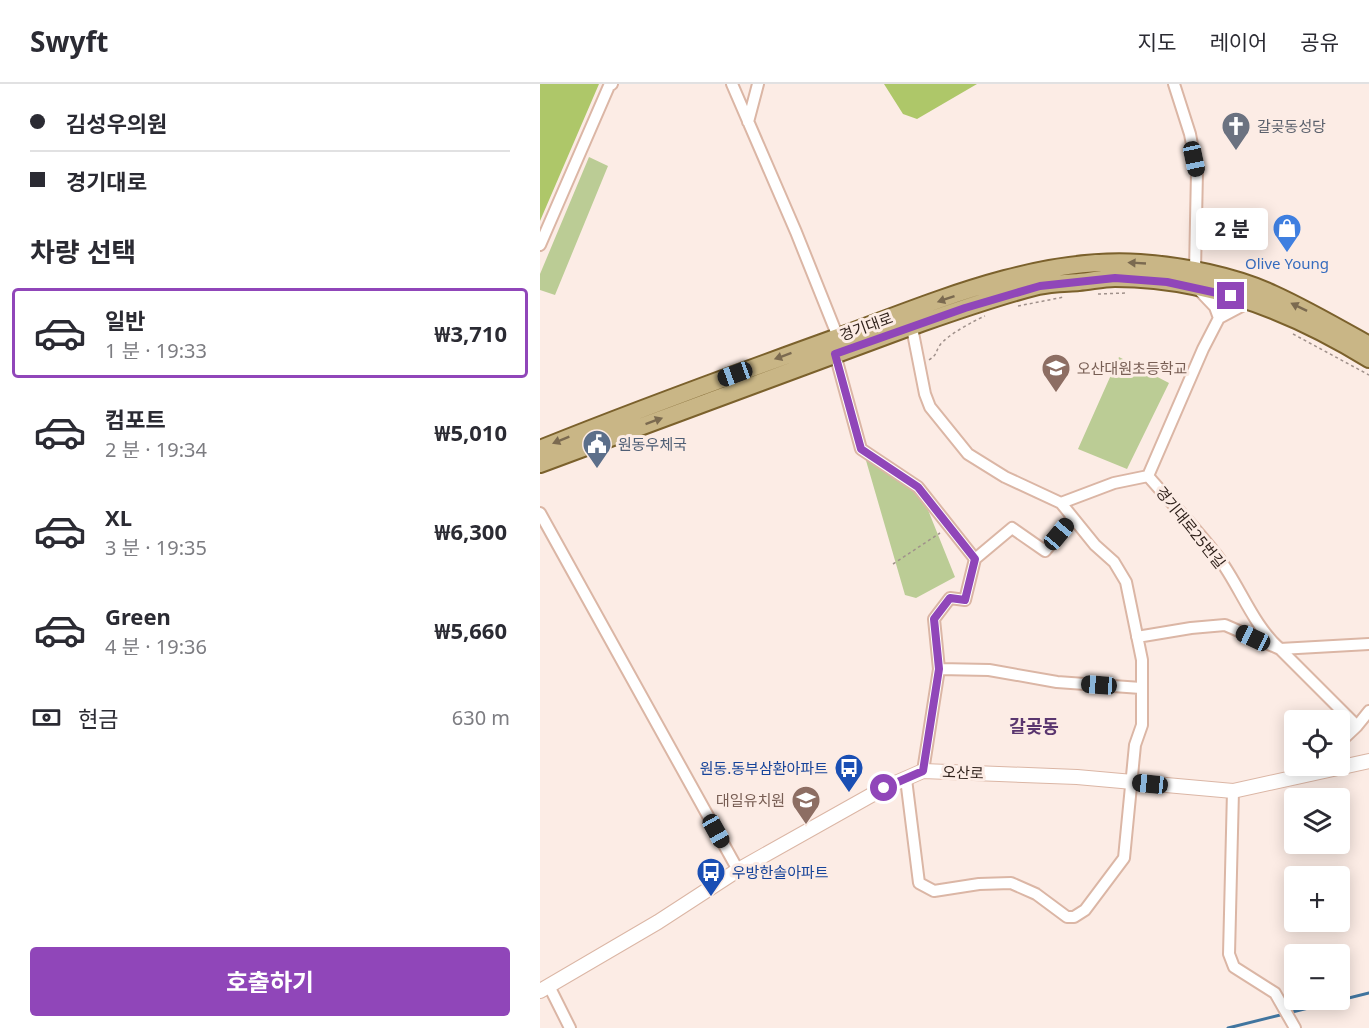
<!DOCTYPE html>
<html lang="ko">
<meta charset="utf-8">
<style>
body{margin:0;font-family:"Noto Sans","Noto Sans KR",sans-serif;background:#f7f7f7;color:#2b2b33;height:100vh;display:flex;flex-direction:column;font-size:22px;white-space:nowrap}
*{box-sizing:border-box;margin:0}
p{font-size:20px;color:#7c7c81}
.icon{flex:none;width:33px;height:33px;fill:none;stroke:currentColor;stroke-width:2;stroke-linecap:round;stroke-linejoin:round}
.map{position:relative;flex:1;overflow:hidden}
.sheet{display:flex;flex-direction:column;background:#fff;width:540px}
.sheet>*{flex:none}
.top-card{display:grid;align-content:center;height:132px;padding:0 30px;background:#fff}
.tools{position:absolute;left:744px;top:626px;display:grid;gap:12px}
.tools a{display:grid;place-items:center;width:66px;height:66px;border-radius:6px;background:#fff;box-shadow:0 3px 15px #0003;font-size:30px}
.end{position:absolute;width:27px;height:27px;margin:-14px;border:8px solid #9046b9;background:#fff;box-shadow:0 0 0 3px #fff}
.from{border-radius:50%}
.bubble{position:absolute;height:42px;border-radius:6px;background:#fff;box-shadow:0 3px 15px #0003;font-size:20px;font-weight:700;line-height:42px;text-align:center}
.car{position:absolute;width:18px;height:36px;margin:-18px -9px;border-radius:8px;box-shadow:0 0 4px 2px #0007;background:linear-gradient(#222 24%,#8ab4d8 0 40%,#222 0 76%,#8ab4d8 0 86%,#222 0)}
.top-card b{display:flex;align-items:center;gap:21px;height:57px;font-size:22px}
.top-card b+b{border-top:2px solid #e1e1e2}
.top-card i{width:15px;height:15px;background:#2b2b33}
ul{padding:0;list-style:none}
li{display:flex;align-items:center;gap:18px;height:90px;margin:0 12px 9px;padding:0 18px;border:3px solid transparent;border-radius:6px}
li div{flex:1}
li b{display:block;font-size:22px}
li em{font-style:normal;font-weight:700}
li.current{border-color:#9046b9}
li>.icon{width:54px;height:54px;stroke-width:1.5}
h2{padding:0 30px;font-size:27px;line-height:72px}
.pay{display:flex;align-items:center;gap:15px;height:66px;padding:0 30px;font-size:22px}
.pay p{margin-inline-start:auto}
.cta{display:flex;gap:12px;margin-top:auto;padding:12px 30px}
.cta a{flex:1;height:69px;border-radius:6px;background:#9046b9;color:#fff;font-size:24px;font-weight:700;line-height:69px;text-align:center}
header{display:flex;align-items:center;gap:36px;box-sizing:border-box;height:84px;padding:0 30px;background:#fff;border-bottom:2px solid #e1e1e2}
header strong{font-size:28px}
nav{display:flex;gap:33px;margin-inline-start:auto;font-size:21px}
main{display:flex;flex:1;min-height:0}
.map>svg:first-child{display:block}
.green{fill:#bbcc95}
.forest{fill:#aec769}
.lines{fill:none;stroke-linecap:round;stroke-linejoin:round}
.stream{stroke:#41759f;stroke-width:3}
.minor-casing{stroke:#dbb6a5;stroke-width:14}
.tertiary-casing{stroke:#dbb6a5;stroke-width:16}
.primary-casing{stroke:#7b612c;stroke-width:20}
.path{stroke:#a0918b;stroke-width:1.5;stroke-dasharray:3 3;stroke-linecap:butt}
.minor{stroke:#fff;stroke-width:10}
.tertiary{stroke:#fff;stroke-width:14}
.primary{stroke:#c9b686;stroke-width:16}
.oneway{fill:#7b6a50}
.route{stroke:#9046b9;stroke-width:8}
.labels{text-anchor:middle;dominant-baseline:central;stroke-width:6;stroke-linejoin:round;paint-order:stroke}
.worship-label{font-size:15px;fill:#5b616d;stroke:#fcece5;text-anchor:start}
.shop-label{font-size:15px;fill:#366cbe;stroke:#fcece5}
.street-label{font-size:15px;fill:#2d1f19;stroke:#fcece5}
.education-label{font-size:15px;fill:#785e54;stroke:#fcece5;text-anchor:start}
.service-label{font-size:15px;fill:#4e5e75;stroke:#fcece5;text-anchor:start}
.transit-label{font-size:15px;fill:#164399;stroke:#fcece5;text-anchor:end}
.quarter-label{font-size:18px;font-weight:bold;fill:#5a366f;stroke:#fcece5}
</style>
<header>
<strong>Swyft</strong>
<nav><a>지도</a><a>레이어</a><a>공유</a></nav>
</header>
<main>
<section class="sheet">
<div class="top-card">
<b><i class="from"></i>김성우의원</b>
<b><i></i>경기대로</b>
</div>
<h2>차량 선택</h2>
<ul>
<li class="current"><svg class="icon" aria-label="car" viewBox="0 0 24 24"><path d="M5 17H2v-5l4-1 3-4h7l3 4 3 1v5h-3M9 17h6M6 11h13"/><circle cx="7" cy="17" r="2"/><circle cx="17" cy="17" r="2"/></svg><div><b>일반</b><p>1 분 · 19:33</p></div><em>₩3,710</em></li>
<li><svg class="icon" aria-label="car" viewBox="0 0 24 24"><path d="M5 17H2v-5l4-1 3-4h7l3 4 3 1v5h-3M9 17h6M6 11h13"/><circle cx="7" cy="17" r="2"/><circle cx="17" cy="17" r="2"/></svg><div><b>컴포트</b><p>2 분 · 19:34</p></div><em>₩5,010</em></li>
<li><svg class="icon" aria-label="car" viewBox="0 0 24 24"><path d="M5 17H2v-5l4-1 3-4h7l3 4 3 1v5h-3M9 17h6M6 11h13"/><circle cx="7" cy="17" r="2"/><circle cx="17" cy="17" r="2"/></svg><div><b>XL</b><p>3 분 · 19:35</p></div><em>₩6,300</em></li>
<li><svg class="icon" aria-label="car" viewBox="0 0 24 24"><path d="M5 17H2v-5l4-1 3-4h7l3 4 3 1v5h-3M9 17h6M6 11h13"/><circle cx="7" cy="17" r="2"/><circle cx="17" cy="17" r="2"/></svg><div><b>Green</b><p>4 분 · 19:36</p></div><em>₩5,660</em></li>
</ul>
<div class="pay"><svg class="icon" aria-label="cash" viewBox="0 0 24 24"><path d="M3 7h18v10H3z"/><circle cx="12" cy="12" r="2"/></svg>현금<p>630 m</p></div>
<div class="cta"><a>호출하기</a></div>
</section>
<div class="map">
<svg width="829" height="944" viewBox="0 0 829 944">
<rect width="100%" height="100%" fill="#fcece5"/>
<path class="green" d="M49,73L68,82L15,211L0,206V190Z
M579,273L629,299L587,385L538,365Z
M325,373L373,403L386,421L415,493L376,514L365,511Z"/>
<path class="forest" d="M0,0H59L0,137Z
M344,0H437L377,35L363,30Z"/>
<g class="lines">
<path class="stream" d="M688,944L829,909"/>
<g class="minor-casing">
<path id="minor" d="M192,0L256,148L298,253L295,270L321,365L378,403L435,475L425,516L410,514L394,535L399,585
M634,0L650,50L657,87L655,187L656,203L675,223L679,234
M208,38L218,0
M0,161L69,2L72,0
M679,234L663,265L608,392C631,419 657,445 678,473C700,502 712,540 740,565L829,560
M679,234L711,217
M363,242L373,249L385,310L390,323L428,370L465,393L521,419L555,461L574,478L586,498L602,576V641L595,661L584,774L545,826L534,833H527L496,810L471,799L439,800L394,807L379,799L366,695
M521,419L574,399L608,392
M0,429L198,786
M435,475L472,444L505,467L532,434
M597,553L651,544L685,541L740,565L817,642
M800,658L817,642L829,627
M383,687L399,585L449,586L517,598L601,604
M693,707L689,870L694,883L735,909L755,944
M9,902L30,944"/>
</g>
<g class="tertiary-casing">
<path id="tertiary" d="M0,907L118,838L198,786L344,704L383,687L537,693L693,707L829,677"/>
</g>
<g class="primary-casing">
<path id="primary" d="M0,365C99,325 198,289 298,253C393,218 498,172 600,179C643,182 694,192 733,210C766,225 797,243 829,261
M0,380L367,244C410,229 454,213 498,202C511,199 526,199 539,198C551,197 563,194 575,194C666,194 753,228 829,275"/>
</g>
<path class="path" d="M558,210L586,209
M478,222L524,213
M753,250L829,291
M389,276C398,270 395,268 400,261C406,252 435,236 445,232
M353,480L400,449"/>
<use href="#minor" class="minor"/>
<use href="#tertiary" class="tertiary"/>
<use href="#primary" class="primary"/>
</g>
<defs><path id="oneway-solid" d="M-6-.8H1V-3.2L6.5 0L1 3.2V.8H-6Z" transform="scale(1.5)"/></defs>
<g class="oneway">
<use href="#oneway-solid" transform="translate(597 179) rotate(-177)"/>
<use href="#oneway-solid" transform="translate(406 215) rotate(161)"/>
<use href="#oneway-solid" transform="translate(759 223) rotate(-154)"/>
<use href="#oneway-solid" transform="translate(243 272) rotate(160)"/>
<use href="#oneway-solid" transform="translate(114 337) rotate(-20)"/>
<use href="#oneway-solid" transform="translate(21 356) rotate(158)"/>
</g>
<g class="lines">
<path class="route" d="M344,704L383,687L399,585L394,535L410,514L425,516L435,475L378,403L321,365L295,270L425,224L500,202L575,194L627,198L691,212"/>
</g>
<defs>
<g id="church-pin" transform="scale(1.5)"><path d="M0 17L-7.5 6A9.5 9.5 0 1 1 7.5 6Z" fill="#6b7280" stroke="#fcece5"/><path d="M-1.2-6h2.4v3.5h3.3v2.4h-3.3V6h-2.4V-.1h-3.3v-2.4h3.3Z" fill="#fff"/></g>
<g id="shop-pin" transform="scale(1.5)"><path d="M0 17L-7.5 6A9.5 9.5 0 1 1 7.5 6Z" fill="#3f7fe0" stroke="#fcece5"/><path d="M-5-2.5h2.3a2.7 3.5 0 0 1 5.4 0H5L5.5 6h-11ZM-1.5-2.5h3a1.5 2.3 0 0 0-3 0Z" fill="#fff"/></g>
<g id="school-pin" transform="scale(1.5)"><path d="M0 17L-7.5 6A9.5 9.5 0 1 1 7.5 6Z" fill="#8d6e63" stroke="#fcece5"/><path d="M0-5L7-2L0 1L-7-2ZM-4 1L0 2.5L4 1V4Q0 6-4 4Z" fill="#fff"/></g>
<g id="civic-pin" transform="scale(1.5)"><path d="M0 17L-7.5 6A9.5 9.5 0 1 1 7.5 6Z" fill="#5c6f8a" stroke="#fcece5"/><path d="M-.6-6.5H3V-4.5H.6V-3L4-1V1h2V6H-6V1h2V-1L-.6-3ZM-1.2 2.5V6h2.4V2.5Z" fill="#fff"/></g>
<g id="bus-pin" transform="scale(1.5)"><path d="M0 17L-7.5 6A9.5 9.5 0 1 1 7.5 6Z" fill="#1a4fb4" stroke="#fcece5"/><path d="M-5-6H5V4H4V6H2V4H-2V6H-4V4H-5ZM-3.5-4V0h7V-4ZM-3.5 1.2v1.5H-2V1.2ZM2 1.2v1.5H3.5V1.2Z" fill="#fff"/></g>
</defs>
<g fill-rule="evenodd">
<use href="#church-pin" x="696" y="42"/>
<use href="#shop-pin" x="747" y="144"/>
<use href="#school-pin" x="516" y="284"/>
<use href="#civic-pin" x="57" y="360"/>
<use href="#bus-pin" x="309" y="684"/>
<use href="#school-pin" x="266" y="716"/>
<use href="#bus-pin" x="171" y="788"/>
</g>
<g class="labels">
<g class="worship-label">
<text x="717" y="42">갈곶동성당</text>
</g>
<g class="shop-label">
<text x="747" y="179">Olive Young</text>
</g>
<g class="street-label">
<text transform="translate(326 242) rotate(-20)">경기대로</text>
<text transform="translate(651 443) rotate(51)">경기대로25번길</text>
<text transform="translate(423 688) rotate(2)">오산로</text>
</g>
<g class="education-label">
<text x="537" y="284">오산대원초등학교</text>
<text x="245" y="716" text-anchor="end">대일유치원</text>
</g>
<g class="service-label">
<text x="78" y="360">원동우체국</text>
</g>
<g class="transit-label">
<text x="288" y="684">원동.동부삼환아파트</text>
<text x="192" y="788" text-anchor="start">우방한솔아파트</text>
</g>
<g class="quarter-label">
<text x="494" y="642">갈곶동</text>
</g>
</g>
</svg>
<div class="tools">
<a><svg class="icon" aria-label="locate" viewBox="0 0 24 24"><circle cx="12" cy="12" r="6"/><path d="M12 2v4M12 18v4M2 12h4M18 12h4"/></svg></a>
<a><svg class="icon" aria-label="layers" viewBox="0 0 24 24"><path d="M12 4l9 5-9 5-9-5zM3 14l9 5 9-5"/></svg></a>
<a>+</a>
<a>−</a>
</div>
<i class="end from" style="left:344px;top:704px"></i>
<i class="end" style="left:691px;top:212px"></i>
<div class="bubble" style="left:656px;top:124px;width:72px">2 분</div>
<i class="car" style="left:654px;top:75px;rotate:168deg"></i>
<i class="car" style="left:195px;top:290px;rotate:250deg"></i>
<i class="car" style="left:519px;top:450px;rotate:40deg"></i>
<i class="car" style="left:713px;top:554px;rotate:295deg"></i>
<i class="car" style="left:559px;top:601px;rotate:274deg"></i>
<i class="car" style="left:610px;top:700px;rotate:276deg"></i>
<i class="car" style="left:176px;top:747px;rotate:151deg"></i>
</div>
</main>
